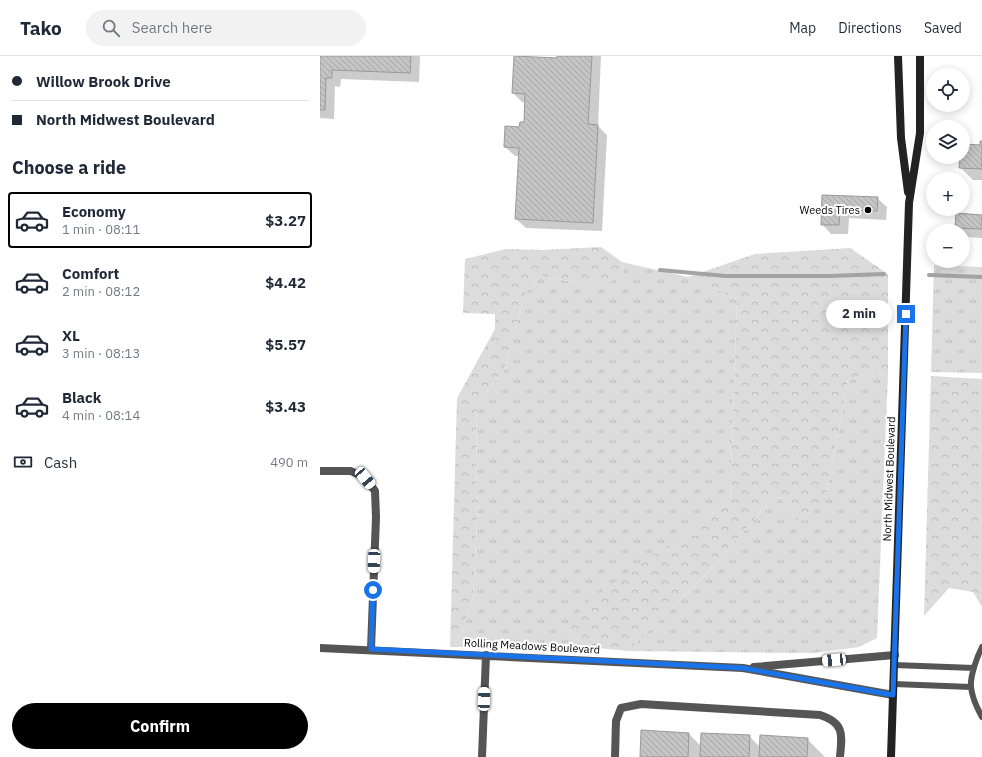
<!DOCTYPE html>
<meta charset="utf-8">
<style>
body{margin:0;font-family:"IBM Plex Sans",sans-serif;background:#f2f2f3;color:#1f2937;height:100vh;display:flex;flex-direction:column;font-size:15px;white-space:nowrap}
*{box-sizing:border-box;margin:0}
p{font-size:13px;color:#747a83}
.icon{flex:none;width:22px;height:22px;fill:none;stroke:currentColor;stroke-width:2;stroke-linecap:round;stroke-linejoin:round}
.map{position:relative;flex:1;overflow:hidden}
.side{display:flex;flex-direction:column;background:#fff;width:320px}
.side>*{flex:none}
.guide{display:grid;align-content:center;height:88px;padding:0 12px;background:#fff}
.buttons{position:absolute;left:606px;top:12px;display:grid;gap:8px}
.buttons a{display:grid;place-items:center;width:44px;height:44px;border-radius:50%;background:#fff;box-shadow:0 2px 10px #0003;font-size:20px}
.end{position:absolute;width:18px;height:18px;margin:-9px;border:5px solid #1a73e8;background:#fff;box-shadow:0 0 0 2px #fff}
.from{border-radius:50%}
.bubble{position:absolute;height:28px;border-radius:14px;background:#fff;box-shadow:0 2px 10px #0003;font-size:13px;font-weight:700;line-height:28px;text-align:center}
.car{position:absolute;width:12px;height:24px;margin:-12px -6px;border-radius:5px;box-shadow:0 0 3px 1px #0007;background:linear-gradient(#fff 24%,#345 0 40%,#fff 0 76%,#345 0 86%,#fff 0)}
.guide b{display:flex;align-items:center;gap:14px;height:38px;font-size:15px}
.guide b+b{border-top:1px solid #e0e1e3}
.guide i{width:10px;height:10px;background:#1f2937}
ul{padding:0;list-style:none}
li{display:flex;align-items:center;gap:12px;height:56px;margin:0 8px 6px;padding:0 4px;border:2px solid transparent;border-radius:4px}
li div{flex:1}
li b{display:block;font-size:15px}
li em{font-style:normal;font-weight:700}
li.on{border-color:#000}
li>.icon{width:36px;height:36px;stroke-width:1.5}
h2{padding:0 12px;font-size:18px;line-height:48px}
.pay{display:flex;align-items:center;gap:10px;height:44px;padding:0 12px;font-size:15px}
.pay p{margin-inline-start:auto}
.action{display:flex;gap:8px;margin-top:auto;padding:8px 12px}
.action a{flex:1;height:46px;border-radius:24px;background:#000;color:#fff;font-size:16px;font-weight:700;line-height:46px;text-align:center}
header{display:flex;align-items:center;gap:24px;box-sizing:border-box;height:56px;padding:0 20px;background:#fff;border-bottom:1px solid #e0e1e3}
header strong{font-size:19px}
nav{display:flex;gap:22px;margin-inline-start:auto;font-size:14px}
.search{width:280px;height:36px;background:#f2f2f3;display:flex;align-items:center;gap:10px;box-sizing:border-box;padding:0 14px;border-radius:22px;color:#747a83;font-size:15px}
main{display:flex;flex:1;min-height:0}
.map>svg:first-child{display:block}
.grass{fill:url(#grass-tufts)}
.forest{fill:url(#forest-crowns)}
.shadow{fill:#0003}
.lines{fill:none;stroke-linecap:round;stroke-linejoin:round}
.stream{stroke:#a3a3a3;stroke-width:4}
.building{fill:url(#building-back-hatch);stroke:#999}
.service{stroke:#555;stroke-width:6}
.minor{stroke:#555;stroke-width:8}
.secondary{stroke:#222;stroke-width:8}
.route{stroke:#1a73e8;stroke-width:5}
.poi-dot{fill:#000;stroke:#fff;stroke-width:1.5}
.labels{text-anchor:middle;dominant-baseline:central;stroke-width:4;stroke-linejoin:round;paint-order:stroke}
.poi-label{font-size:11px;fill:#000;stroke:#fff;text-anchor:end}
.street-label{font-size:11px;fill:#000;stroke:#fff}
</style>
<header>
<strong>Tako</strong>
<div class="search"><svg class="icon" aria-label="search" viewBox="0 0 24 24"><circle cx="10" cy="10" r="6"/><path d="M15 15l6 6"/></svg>Search here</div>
<nav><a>Map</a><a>Directions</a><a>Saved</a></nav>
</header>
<main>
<section class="side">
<div class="guide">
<b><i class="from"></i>Willow Brook Drive</b>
<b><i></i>North Midwest Boulevard</b>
</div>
<h2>Choose a ride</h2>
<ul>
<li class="on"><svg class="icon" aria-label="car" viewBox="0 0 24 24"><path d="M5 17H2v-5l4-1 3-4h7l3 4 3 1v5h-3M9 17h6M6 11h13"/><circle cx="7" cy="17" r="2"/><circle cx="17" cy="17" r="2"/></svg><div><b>Economy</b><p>1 min · 08:11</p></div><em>$3.27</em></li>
<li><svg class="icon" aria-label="car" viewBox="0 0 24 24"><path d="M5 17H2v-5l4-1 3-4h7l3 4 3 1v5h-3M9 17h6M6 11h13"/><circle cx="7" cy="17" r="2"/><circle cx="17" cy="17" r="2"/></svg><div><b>Comfort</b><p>2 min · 08:12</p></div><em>$4.42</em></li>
<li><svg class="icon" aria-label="car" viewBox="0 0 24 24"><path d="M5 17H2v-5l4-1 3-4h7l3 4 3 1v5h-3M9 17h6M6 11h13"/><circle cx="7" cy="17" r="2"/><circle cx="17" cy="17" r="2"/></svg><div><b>XL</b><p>3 min · 08:13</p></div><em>$5.57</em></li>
<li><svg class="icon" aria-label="car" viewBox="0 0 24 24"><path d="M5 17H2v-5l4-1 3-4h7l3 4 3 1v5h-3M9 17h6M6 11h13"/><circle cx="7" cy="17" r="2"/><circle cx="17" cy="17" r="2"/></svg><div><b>Black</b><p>4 min · 08:14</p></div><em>$3.43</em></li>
</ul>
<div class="pay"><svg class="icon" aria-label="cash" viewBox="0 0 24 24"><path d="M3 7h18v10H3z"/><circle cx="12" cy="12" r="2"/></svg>Cash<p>490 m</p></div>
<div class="action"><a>Confirm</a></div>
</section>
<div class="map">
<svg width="662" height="701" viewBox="0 0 662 701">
<defs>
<pattern id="grass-tufts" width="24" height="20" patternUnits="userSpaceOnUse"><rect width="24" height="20" fill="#dcdcdc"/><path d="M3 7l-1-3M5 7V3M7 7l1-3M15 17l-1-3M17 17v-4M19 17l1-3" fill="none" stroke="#bbb"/></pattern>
<pattern id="forest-crowns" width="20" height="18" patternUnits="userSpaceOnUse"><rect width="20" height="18" fill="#dcdcdc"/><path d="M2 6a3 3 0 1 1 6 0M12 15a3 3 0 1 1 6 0" fill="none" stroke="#bbb"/></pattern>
<pattern id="building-back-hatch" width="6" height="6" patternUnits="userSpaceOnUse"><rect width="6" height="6" fill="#c4c4c4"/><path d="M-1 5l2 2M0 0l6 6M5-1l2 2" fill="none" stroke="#a7a7a7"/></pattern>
</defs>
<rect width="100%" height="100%" fill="#fff"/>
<path class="grass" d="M302,206L368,221L417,243L410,445L339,496L249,574L266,591H130L141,580L153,542L158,450L156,411L157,347L184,315L204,239L220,220L260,227L303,217Z
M614,209L662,211V317L611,316Z
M547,318L568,319L557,582L539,591L493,597L308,595L393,511L450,445L460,441L476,463L507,436L528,324Z"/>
<path class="forest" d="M281,191L302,206L303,217L289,227H260L220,220L204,239L184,315L157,347L156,411L158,450L153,542L141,580L130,591L137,342L175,273V258L143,257L145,203L186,193L223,194Z
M530,192L568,218V319L547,318L528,324L507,436L486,465L476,463L460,441L450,445L393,511L308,595L266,591L249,574L264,548L410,445L417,243L368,221L435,198Z
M611,320L662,323V551L653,536L629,532L604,560Z"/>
<path class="shadow" d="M0,0H100L99,26L21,23L20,31L15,30L14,63L0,62Z
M238,0H281L278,70L287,79L282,175L206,172L196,163L199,100H195L185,91L205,67L206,47L202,46L193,37L195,1L238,3Z
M662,86V124H653L640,111L641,101H643V89L661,90Z
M503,140L557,142L567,151L566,164L529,162L528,178H511L502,168Z
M662,160V182L646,181L643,179V175H639L636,172Z
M322,675L369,678L382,691L429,680L440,691L487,683L505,701H321Z"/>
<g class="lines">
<path class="stream" d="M340,214L406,220H510L564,218
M609,219L662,221"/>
</g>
<path class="building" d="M0,0H91L90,17L12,14V22H6L5,54H0Z
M194,0L237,2V0H272L268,68L278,69L273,167L195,163L199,92L184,91L185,70L199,71L200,66H204L205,38L192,37Z
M660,85H662V113L639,112L640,101H643V88L660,89Z
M502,139L558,141L557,155L520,154L519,169H501Z
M636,157L662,159V173L635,172Z
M321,674L369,677L368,701H320Z
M381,677L430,679L429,701H380Z
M440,679L488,682L487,701H439Z"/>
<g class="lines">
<path class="service" d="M662,591C657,601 650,620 651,631C652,641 657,652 662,661
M574,609L654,612
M574,628L651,631"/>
<path class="minor" d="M0,415H31L45,422L55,435L56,461L51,593
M0,592L423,612L573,639
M434,611L575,599
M162,701L166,599
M295,701L296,665L301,652L321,648L500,659C525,667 522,679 520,701"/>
<path class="secondary" d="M578,0L581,82L588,136
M571,701L589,147L600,77V0"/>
</g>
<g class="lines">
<path class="route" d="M53,534L51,593L423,612L573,639L586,258"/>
</g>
<circle class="poi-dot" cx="548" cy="154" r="4"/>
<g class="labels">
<g class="poi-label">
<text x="540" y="154">Weeds Tires</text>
</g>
<g class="street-label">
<text transform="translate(569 423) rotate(-88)">North Midwest Boulevard</text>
<text transform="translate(212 590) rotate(3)">Rolling Meadows Boulevard</text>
</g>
</g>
</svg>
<div class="buttons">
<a><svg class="icon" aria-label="locate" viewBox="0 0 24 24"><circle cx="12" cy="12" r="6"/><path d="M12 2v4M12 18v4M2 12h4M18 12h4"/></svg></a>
<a><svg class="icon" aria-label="layers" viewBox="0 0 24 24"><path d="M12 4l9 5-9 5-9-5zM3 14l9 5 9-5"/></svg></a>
<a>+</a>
<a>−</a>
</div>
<i class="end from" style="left:53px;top:534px"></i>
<i class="end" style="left:586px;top:258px"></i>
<div class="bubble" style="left:506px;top:244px;width:66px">2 min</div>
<i class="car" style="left:45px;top:422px;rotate:140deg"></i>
<i class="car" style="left:54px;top:505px;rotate:182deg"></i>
<i class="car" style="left:514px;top:604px;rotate:265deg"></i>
<i class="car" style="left:164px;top:643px;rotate:2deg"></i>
</div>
</main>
